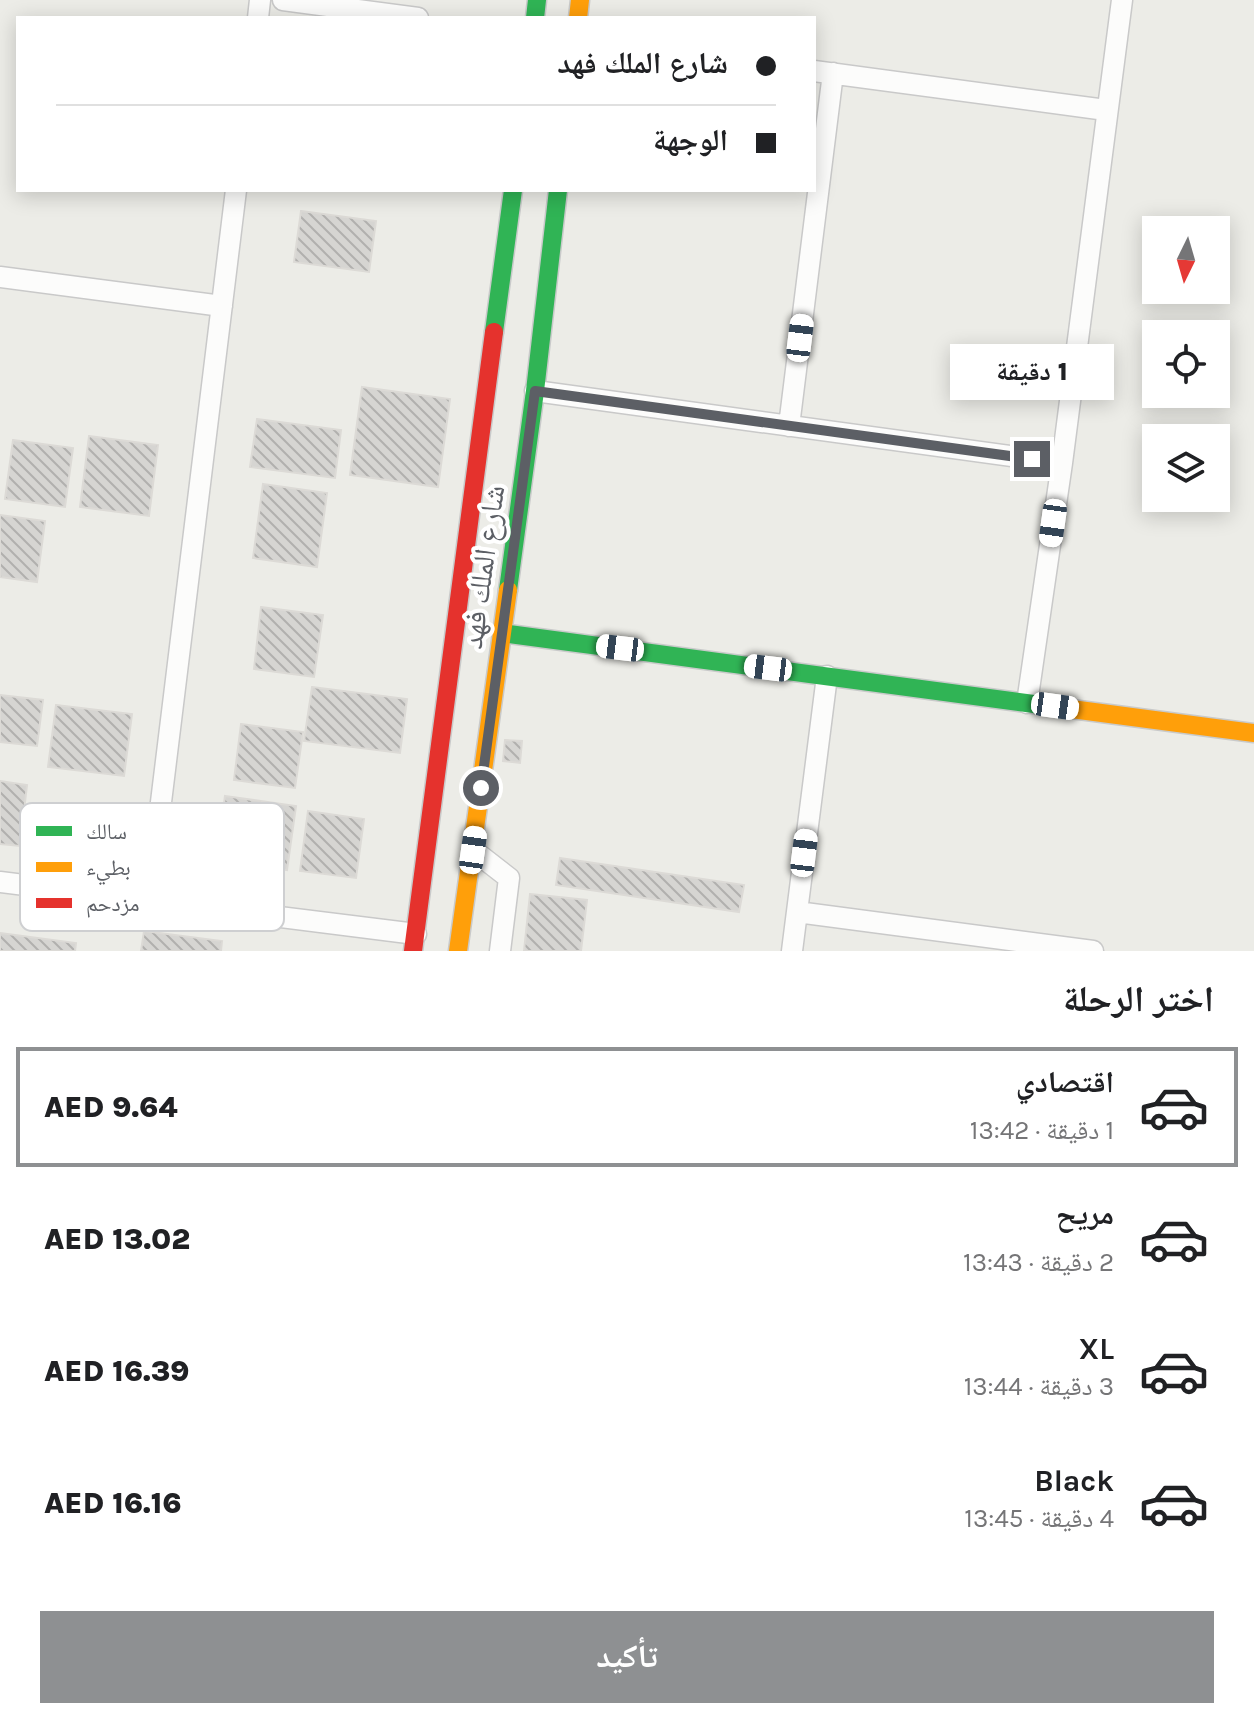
<!DOCTYPE html>
<html lang="ar">
<meta charset="utf-8">
<style>
body{margin:0;font-family:Karla,"Noto Naskh Arabic",sans-serif;background:#f6f6f6;color:#202124;direction:rtl;height:100vh;display:flex;flex-direction:column;font-size:30px;white-space:nowrap}
*{box-sizing:border-box;margin:0}
p{font-size:26px;color:#757577}
.icon{flex:none;width:44px;height:44px;fill:none;stroke:currentColor;stroke-width:2;stroke-linecap:round;stroke-linejoin:round}
.map{position:relative;height:951px;overflow:hidden;direction:ltr}
.drawer{display:flex;flex-direction:column;background:#fff;flex:1}
.drawer>*{flex:none}
.hud{position:absolute;left:16px;top:16px;width:800px;height:176px;border-radius:0px;box-shadow:0 4px 20px #0003;direction:rtl;display:grid;align-content:center;height:176px;padding:0 40px;background:#fff}
.needle{width:52px;rotate:185deg}
.fabs{position:absolute;left:1142px;top:216px;display:grid;gap:16px}
.fabs a{display:grid;place-items:center;width:88px;height:88px;border-radius:0px;background:#fff;box-shadow:0 4px 20px #0003;font-size:40px}
.end{position:absolute;width:36px;height:36px;margin:-18px;border:10px solid #5c5f65;background:#fff;box-shadow:0 0 0 4px #fff}
.from{border-radius:50%}
.bubble{position:absolute;height:56px;border-radius:0px;background:#fff;box-shadow:0 4px 20px #0003;font-size:26px;font-weight:800;line-height:56px;text-align:center;direction:rtl}
.car{position:absolute;width:24px;height:48px;margin:-24px -12px;border-radius:10px;box-shadow:0 0 6px 2px #0007;background:linear-gradient(#fff 24%,#345 0 40%,#fff 0 76%,#345 0 86%,#fff 0)}
.hud b{display:flex;align-items:center;gap:28px;height:76px;font-size:30px}
.hud b+b{border-top:2px solid #e0e0e0}
.hud i{width:20px;height:20px;background:#202124}
ul{padding:0;list-style:none}
li{display:flex;align-items:center;gap:24px;height:120px;margin:0 16px 12px;padding:0 24px;border:4px solid transparent;border-radius:0px}
li div{flex:1}
li b{display:block;font-size:30px}
li em{font-style:normal;font-weight:800}
li.on{border-color:#8e9092}
li>.icon{width:72px;height:72px;stroke-width:1.5}
h2{padding:0 40px;font-size:36px;line-height:96px}
.cta{display:flex;gap:16px;margin-top:auto;padding:16px 40px}
.cta a{flex:1;height:92px;border-radius:0px;background:#8e9092;color:#fff;font-size:32px;font-weight:800;line-height:92px;text-align:center}
.map>svg:first-child{display:block}
.building{fill:url(#building-back-hatch);stroke:#dcdad6;stroke-width:2}
.lines{fill:none;stroke-linecap:round;stroke-linejoin:round}
.street-casing{stroke:#c9c9c9;stroke-width:23}
.fast-casing{stroke:#c9caca;stroke-width:21}
.slow-casing{stroke:#c9caca;stroke-width:21}
.jam-casing{stroke:#c9caca;stroke-width:21}
.street{stroke:#fcfcfb;stroke-width:20}
.fast{stroke:#30b455;stroke-width:18}
.slow{stroke:#ff9f0a;stroke-width:18}
.jam{stroke:#e5322d;stroke-width:18}
.route{stroke:#5c5f65;stroke-width:10}
.labels{text-anchor:middle;dominant-baseline:central;stroke-width:8;stroke-linejoin:round;paint-order:stroke}
.street-label{font-size:30px;fill:#5c5f65;stroke:#fff}
.key{fill:#fff;stroke:#cecfd1;stroke-width:2}
.key-label{font-size:22px;fill:#5c5f65}
</style>
<div class="map">
<svg width="1254" height="951" viewBox="0 0 1254 951">
<defs>
<pattern id="building-back-hatch" width="6" height="6" patternUnits="userSpaceOnUse" patternTransform="scale(2)"><rect width="6" height="6" fill="#d6d5d2"/><path d="M-1 5l2 2M0 0l6 6M5-1l2 2" fill="none" stroke="#b1b0ae"/></pattern>
</defs>
<rect width="100%" height="100%" fill="#ecece7"/>
<path class="building" d="M301,211L376,221L369,272L294,262Z
M362,387L450,399L438,487L350,475Z
M257,419L341,430L335,478L250,467Z
M89,436L158,445L149,516L80,507Z
M13,440L73,448L65,507L5,499Z
M263,484L327,493L317,567L253,558Z
M0,515L45,521L37,582L0,577Z
M261,607L323,615L314,677L254,669Z
M312,687L407,699L400,753L304,741Z
M0,695L43,700L37,746L0,742Z
M56,705L132,714L124,776L48,767Z
M241,724L303,732L295,788L234,780Z
M505,740L522,741L520,763L503,761Z
M0,781L27,785L20,846L0,844Z
M225,796L296,806L287,870L216,860Z
M308,811L364,819L356,878L300,871Z
M560,858L744,885L739,912L556,885Z
M530,894L587,900L581,951H524Z
M144,931L222,941L221,951H141Z
M0,933L76,943L75,951H0Z"/>
<g class="lines">
<g class="street-casing">
<path id="street" d="M283,0L418,18
M258,18L260,0
M814,71L1106,110
M0,277L222,306
M535,391L1062,463
M789,426L833,73
M1027,703L1062,463L1122,0
M473,850L509,878L500,951
M0,882L416,934
M149,900L236,190
M797,912L1093,951
M792,951L827,676"/>
</g>
<g class="fast-casing">
<path id="fast" d="M535,18L537,0
M494,332L513,190
M508,590L535,391L558,190
M502,633L1041,705"/>
</g>
<g class="slow-casing">
<path id="slow" d="M578,18L580,0
M1041,705L1254,733
M458,951L508,590"/>
</g>
<g class="jam-casing">
<path id="jam" d="M413,951L494,332"/>
</g>
<use href="#street" class="street"/>
<use href="#fast" class="fast"/>
<use href="#slow" class="slow"/>
<use href="#jam" class="jam"/>
</g>
<g class="lines">
<path class="route" d="M481,788L535,391L1032,459"/>
</g>
<g class="labels">
<g class="street-label">
<text transform="translate(483 567) rotate(-82)">شارع الملك فهد</text>
</g>
</g>
<rect x="20" y="803" width="264" height="128" rx="12" class="key"/>
<rect x="36" y="826" width="36" height="10" fill="#30b455"/>
<rect x="36" y="862" width="36" height="10" fill="#ff9f0a"/>
<rect x="36" y="898" width="36" height="10" fill="#e5322d"/>
<g class="key-label">
<text x="86" y="839">سالك</text>
<text x="86" y="875">بطيء</text>
<text x="86" y="911">مزدحم</text>
</g>
</svg>
<div class="fabs">
<a><svg class="needle" viewBox="-14 -14 28 28"><path d="M0-13l5 13h-10z" fill="#e53935"/><path d="M0 13l5-13h-10z" fill="#757577"/></svg></a>
<a><svg class="icon" aria-label="locate" viewBox="0 0 24 24"><circle cx="12" cy="12" r="6"/><path d="M12 2v4M12 18v4M2 12h4M18 12h4"/></svg></a>
<a><svg class="icon" aria-label="layers" viewBox="0 0 24 24"><path d="M12 4l9 5-9 5-9-5zM3 14l9 5 9-5"/></svg></a>
</div>
<i class="end from" style="left:481px;top:788px"></i>
<i class="end" style="left:1032px;top:459px"></i>
<div class="bubble" style="left:950px;top:344px;width:164px">1 دقيقة</div>
<i class="car" style="left:800px;top:338px;rotate:7deg"></i>
<i class="car" style="left:1053px;top:523px;rotate:188deg"></i>
<i class="car" style="left:620px;top:648px;rotate:277deg"></i>
<i class="car" style="left:768px;top:668px;rotate:277deg"></i>
<i class="car" style="left:1055px;top:706px;rotate:98deg"></i>
<i class="car" style="left:473px;top:850px;rotate:8deg"></i>
<i class="car" style="left:804px;top:853px;rotate:7deg"></i>
<div class="hud">
<b><i class="from"></i>شارع الملك فهد</b>
<b><i></i>الوجهة</b>
</div>
</div>
<section class="drawer">
<h2>اختر الرحلة</h2>
<ul>
<li class="on"><svg class="icon" aria-label="car" viewBox="0 0 24 24"><path d="M5 17H2v-5l4-1 3-4h7l3 4 3 1v5h-3M9 17h6M6 11h13"/><circle cx="7" cy="17" r="2"/><circle cx="17" cy="17" r="2"/></svg><div><b>اقتصادي</b><p>1 دقيقة · 13:42</p></div><em>AED 9.64</em></li>
<li><svg class="icon" aria-label="car" viewBox="0 0 24 24"><path d="M5 17H2v-5l4-1 3-4h7l3 4 3 1v5h-3M9 17h6M6 11h13"/><circle cx="7" cy="17" r="2"/><circle cx="17" cy="17" r="2"/></svg><div><b>مريح</b><p>2 دقيقة · 13:43</p></div><em>AED 13.02</em></li>
<li><svg class="icon" aria-label="car" viewBox="0 0 24 24"><path d="M5 17H2v-5l4-1 3-4h7l3 4 3 1v5h-3M9 17h6M6 11h13"/><circle cx="7" cy="17" r="2"/><circle cx="17" cy="17" r="2"/></svg><div><b>XL</b><p>3 دقيقة · 13:44</p></div><em>AED 16.39</em></li>
<li><svg class="icon" aria-label="car" viewBox="0 0 24 24"><path d="M5 17H2v-5l4-1 3-4h7l3 4 3 1v5h-3M9 17h6M6 11h13"/><circle cx="7" cy="17" r="2"/><circle cx="17" cy="17" r="2"/></svg><div><b>Black</b><p>4 دقيقة · 13:45</p></div><em>AED 16.16</em></li>
</ul>
<div class="cta"><a>تأكيد</a></div>
</section>
